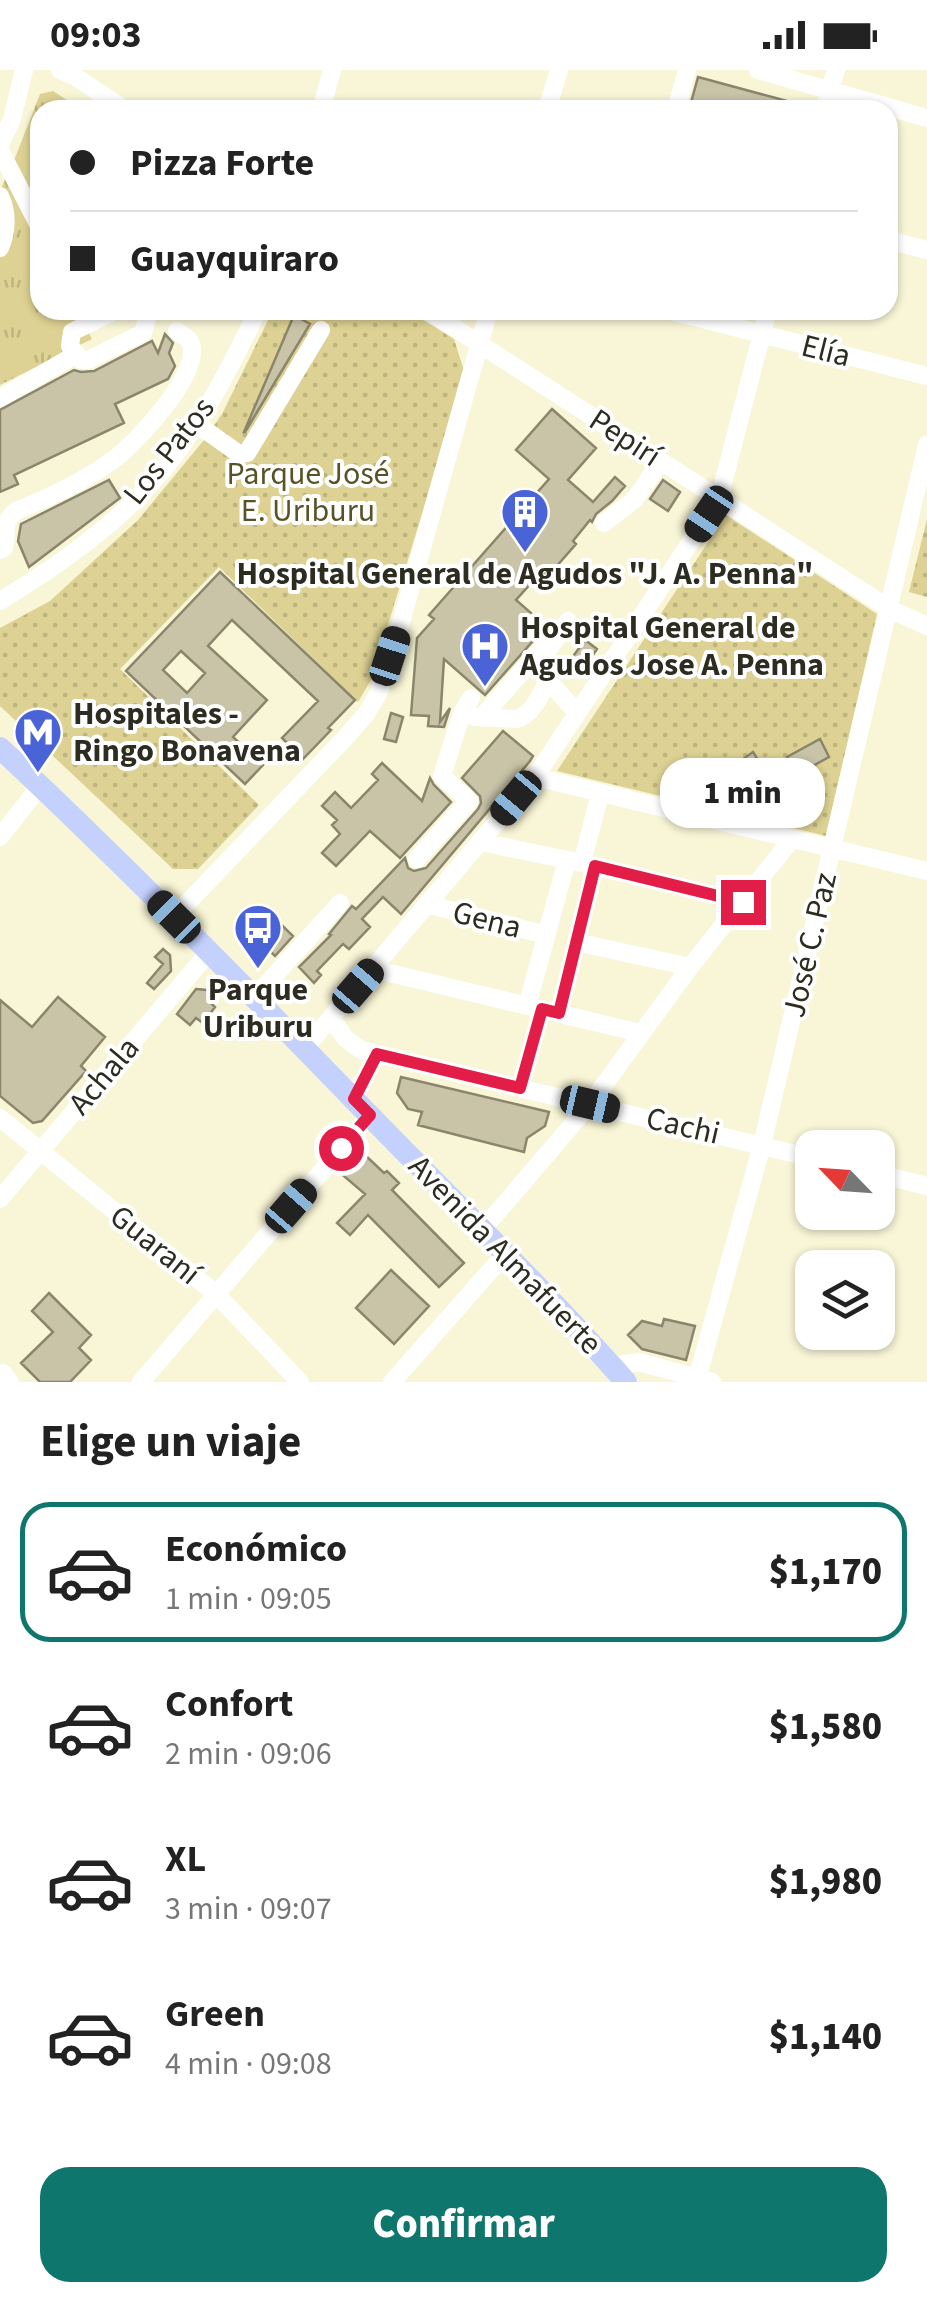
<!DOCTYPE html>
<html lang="es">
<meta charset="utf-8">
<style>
body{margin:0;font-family:"Source Sans 3",sans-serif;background:#f2f2f2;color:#222;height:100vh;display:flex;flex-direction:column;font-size:38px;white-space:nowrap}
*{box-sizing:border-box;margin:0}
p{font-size:32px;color:#767676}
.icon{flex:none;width:55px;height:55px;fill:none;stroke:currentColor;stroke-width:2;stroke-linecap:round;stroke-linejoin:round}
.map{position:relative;height:1312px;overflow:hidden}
.panel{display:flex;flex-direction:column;background:#fff;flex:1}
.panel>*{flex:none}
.top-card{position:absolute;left:30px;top:30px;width:868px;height:220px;border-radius:30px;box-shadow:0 2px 8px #0004;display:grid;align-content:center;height:220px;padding:0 40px;background:#fff}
.needle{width:65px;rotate:295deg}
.buttons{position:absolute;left:795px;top:1060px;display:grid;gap:20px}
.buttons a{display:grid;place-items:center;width:100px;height:100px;border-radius:20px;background:#fff;box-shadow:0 2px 8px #0004;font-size:50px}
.end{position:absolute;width:45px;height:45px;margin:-22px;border:12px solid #e11d48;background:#fff;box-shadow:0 0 0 5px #fff}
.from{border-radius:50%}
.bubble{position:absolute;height:70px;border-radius:30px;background:#fff;box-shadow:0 2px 8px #0004;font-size:32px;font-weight:800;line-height:70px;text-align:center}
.car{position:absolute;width:30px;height:60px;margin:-30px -15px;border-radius:12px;box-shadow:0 0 8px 2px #0007;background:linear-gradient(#222 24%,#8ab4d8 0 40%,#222 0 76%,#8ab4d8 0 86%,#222 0)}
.top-card b{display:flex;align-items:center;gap:35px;height:95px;font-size:38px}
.top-card b+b{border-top:2px solid #e0e0e0}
.top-card i{width:25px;height:25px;background:#222}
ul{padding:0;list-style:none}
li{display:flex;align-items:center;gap:30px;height:140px;margin:0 20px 15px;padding:0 20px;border:5px solid transparent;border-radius:30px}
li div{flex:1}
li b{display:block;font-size:38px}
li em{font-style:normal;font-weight:800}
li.on{border-color:#0f766e}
li>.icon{width:90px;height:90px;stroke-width:1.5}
h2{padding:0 40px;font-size:45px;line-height:120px}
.button{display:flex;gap:20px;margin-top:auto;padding:20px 40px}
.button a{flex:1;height:115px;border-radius:30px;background:#0f766e;color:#fff;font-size:40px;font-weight:800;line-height:115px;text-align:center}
.status{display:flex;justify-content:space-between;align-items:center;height:70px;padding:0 50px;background:#fff;direction:ltr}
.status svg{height:28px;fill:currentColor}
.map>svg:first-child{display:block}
.grass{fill:url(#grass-tufts)}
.park{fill:url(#park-dots)}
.building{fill:#c9c4a8;stroke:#8a856b;stroke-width:2.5;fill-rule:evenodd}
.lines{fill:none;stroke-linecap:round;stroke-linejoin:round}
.minor{stroke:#fff;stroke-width:18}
.major{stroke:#c4d1fd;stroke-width:22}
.route{stroke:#e11d48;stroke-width:12}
.labels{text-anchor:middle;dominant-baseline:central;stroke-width:8;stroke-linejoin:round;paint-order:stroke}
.street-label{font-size:32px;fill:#2d2c21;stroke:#fff}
.park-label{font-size:32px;fill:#595227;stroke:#fff}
.poi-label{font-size:32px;font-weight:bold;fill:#2d2c21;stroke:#fff}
</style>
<div class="status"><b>09:03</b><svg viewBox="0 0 49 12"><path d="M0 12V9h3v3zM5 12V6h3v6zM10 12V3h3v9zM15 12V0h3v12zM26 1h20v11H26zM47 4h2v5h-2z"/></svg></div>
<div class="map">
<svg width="927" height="1312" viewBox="0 0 927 1312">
<defs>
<pattern id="grass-tufts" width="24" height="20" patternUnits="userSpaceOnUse" patternTransform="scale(2.5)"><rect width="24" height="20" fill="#ddd293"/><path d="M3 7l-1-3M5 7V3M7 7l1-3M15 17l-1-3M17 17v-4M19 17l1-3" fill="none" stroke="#beb47e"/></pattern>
<pattern id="park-dots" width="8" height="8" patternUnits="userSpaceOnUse" patternTransform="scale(2.5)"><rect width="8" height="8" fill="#ddd293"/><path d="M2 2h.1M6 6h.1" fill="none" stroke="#beb47e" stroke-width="1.8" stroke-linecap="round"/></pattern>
</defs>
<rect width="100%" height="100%" fill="#f9f5d7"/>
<path class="grass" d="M53,21L82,40H40V146L13,93L40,24Z
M6,107L40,170V240H77L92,269L0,315V121Z"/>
<path class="park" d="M273,240H407L454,269L465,304L371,610L358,632L219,497L120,599L259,735L198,799H173L0,636V558L50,531L138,450L204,370L222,344Z
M726,445L877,544L826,766L557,701Z
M927,449V527L909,522Z"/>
<path class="building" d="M698,7L809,37V40H689Z
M294,245L310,254L245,362H244Z
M165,264L173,273L169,283L175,296L168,309L115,334L124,353L14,405L18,414L0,422V340L74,300L81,302L94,301L152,271L158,283Z
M552,339L596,378L568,410L593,432L615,407L625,416L612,431L596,444L592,452L590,450L573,471L576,474L540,515L534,510L516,530L548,558L546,561L533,571L485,625L444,589L440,652L450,638L444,657L428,656L429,646L411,645L417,568L434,549L429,545L549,409L516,380Z
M109,410L120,428L29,497L18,471L21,454Z
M663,410L680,422L668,441L650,429Z
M220,502L355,630L328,658L331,660L303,689L282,668L318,631L232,550L208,576L267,630L233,667L263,695L245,714L126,601ZM181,581L205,603L187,623L163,600Z
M585,570L597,579L579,605L566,596Z
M391,643L403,647L396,672L384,669Z
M503,661L533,686L530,691L401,844L383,827L362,849L370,857L349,879L343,874L317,901L321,905L314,913L299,897L331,865L329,864L352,836L356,839L405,788L408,798L414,801L426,798L478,739L481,733L480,726L462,708Z
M820,669L829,687L796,705L787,687Z
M753,682L776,719L762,728L739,692Z
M382,693L422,731L430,708L434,715L451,732L400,788L370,761L336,796L322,783L340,764L332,755L337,750L322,736L335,722L351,738L378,710L372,704Z
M263,837L293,866L275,886L245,857Z
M163,879L170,885L171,901L154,919L147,913L163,894L155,887Z
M196,919L207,920L215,926L210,932L215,937L203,953L196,948L190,955L177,944Z
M58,927L105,967L81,996L86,1001L42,1051L33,1053L0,1026V930L32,957Z
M401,1007L549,1042L545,1056L527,1068L524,1082L418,1055L422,1042L408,1039L397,1023Z
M353,1085H365L384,1103L387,1101L399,1113L392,1120L464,1193L439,1217L368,1145L350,1165L337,1153L365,1124L338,1101Z
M391,1200L429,1236L394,1274L356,1238Z
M49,1223L91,1265L79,1278L91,1290L70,1312H40L21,1293L53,1262L32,1241Z
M664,1249L695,1256L686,1290L642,1279L628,1265L642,1251L662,1256Z"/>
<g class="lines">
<path class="minor" d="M60,0L76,7L125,40
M758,0L927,48
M321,40L332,0
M547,40L559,0
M676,40L687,0
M824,40L836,0
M0,75L12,49L24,0
M0,80L40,158
M0,126C8,142 7,162 0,178
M888,170L927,180
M116,240L72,262L70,276L81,290H88L143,263L147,249L144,240
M427,240L890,539L927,556
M667,240L927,306
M0,328L75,285
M197,354L239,384L247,383L321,260
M604,453L635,429L661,391
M0,480L4,478C9,461 0,455 16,441C50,427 83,412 113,390C134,375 208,298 189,270C189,269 178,262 177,261
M0,531C59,495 118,454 163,400C203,352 231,296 258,240
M568,551L544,586L540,601L577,643
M474,647L517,649C533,644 540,625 548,611
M482,647L542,579
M535,707L927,801
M0,767L40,716
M481,772L582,793L743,832
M417,789L469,731L442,706L462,643L471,628
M582,793L600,724
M427,834L546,865
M174,847L345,668L366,644L379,622L398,563L489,240
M576,872L690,897
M373,899L640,963
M255,927L340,833
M527,936L567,790
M559,943L595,796
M331,948L346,969L361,980L812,1088
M306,977L535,707L719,429L768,240
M520,1018L542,939
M354,1029L377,984
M0,1048L216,1224L300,1312
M878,1104L927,1116
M0,1129L209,882
M483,1159L590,1034L690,897L792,769
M612,1296L639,1292L712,1312
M3,1303L10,1312
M141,1312L370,1045
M392,1312L506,1183
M694,1312L697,1309L762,1075L927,375"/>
<path class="major" d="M0,678C126,796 247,919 367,1043C454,1132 543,1219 626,1312"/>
</g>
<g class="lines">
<path class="route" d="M341,1078L370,1045L354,1029L377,984L520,1018L542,939L559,943L595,796L743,832"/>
</g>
<defs>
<g id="building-pin" transform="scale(2.5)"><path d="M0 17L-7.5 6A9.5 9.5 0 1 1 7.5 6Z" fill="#4a64d8" stroke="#fff"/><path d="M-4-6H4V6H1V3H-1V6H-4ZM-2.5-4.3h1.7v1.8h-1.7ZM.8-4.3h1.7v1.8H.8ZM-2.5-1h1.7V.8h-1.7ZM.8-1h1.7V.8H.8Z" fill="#fff"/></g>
<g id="hospital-pin" transform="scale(2.5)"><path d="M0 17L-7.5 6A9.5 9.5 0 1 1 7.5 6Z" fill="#4a64d8" stroke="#fff"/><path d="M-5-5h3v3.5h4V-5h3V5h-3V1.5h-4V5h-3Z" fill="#fff"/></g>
<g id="metro-pin" transform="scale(2.5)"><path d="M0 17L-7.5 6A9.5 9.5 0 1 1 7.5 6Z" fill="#4a64d8" stroke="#fff"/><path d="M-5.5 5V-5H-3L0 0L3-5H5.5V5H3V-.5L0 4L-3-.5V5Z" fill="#fff"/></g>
<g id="bus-pin" transform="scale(2.5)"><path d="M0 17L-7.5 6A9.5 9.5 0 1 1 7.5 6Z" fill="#4a64d8" stroke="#fff"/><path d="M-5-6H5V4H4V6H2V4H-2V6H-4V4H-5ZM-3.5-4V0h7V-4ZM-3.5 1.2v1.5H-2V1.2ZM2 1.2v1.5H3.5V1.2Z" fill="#fff"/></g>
</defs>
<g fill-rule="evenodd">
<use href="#building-pin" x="525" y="442"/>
<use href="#hospital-pin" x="485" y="576"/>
<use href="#metro-pin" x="38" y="662"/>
<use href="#bus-pin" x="258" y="858"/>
</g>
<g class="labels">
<g class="street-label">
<text transform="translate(826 281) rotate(14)">Elía</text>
<text transform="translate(625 368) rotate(33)">Pepirí</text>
<text transform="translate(169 381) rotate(-52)">Los Patos</text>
<text transform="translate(487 850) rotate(14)">Gena</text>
<text transform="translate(810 875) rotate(-77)">José C. Paz</text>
<text transform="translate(104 1006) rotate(-50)">Achala</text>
<text transform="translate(683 1056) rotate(13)">Cachi</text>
<text transform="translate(155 1175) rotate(39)">Guaraní</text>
<text transform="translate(505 1185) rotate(46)">Avenida Almafuerte</text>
</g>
<g class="park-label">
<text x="308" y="404">Parque José<tspan x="308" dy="37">E. Uriburu</tspan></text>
</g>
<g class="poi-label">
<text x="525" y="504">Hospital General de Agudos "J. A. Penna"</text>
<text x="520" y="558" text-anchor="start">Hospital General de<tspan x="520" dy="37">Agudos Jose A. Penna</tspan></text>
<text x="73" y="644" text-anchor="start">Hospitales -<tspan x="73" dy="37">Ringo Bonavena</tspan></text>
<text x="258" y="920">Parque<tspan x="258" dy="37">Uriburu</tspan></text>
</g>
</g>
</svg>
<div class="buttons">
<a><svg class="needle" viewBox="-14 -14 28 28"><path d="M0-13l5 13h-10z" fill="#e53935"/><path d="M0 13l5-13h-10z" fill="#767676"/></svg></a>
<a><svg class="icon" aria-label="layers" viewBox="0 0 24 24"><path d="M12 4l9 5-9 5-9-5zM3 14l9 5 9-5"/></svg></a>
</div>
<i class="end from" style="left:341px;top:1078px"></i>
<i class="end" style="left:743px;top:832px"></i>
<div class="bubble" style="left:660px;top:688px;width:165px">1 min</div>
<i class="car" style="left:709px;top:444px;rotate:214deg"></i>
<i class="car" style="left:390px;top:586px;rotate:18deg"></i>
<i class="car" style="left:516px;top:728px;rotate:220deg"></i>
<i class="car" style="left:174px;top:847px;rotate:315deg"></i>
<i class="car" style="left:358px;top:916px;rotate:41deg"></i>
<i class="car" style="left:590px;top:1034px;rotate:103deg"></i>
<i class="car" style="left:291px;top:1136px;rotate:41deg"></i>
<div class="top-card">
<b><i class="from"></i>Pizza Forte</b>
<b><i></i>Guayquiraro</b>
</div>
</div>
<section class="panel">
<h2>Elige un viaje</h2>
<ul>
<li class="on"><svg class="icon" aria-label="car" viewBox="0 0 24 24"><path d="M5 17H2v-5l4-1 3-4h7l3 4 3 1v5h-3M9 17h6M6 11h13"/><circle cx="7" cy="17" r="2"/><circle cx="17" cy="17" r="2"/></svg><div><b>Económico</b><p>1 min · 09:05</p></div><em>$1,170</em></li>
<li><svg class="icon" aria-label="car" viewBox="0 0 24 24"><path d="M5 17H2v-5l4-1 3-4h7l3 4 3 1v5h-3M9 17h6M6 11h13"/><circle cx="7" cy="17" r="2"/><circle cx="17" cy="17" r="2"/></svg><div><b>Confort</b><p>2 min · 09:06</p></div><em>$1,580</em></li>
<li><svg class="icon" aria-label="car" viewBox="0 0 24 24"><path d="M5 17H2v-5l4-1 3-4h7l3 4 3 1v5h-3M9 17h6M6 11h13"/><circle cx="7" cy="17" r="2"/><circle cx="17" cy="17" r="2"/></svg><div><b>XL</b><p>3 min · 09:07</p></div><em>$1,980</em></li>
<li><svg class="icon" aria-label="car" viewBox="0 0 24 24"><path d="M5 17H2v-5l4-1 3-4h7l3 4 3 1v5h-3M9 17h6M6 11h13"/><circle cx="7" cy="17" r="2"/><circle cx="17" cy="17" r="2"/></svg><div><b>Green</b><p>4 min · 09:08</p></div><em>$1,140</em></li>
</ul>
<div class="button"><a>Confirmar</a></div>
</section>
